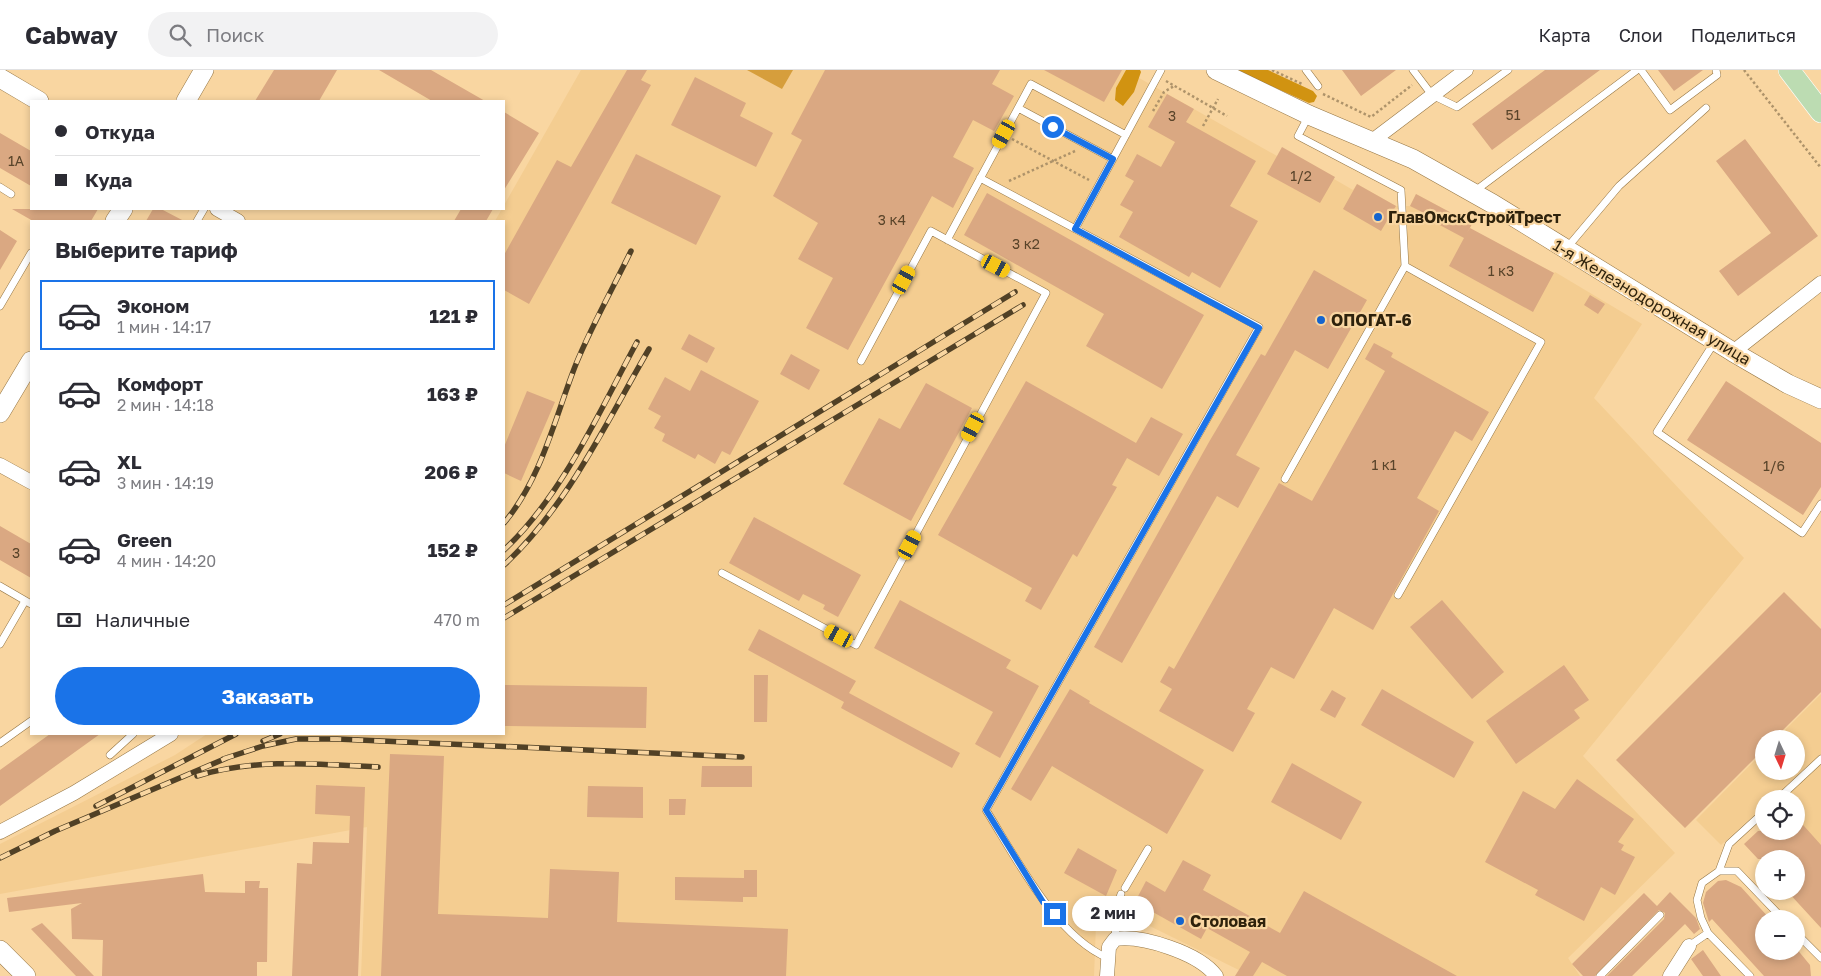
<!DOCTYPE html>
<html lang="ru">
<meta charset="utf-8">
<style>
body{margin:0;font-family:"Golos Text",sans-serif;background:#f2f2f3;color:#2b2b33;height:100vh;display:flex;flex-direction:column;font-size:19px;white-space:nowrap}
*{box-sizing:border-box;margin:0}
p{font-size:16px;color:#7c7c81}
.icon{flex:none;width:28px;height:28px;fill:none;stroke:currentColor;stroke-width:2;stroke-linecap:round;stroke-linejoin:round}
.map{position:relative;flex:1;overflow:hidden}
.side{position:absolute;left:30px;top:150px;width:475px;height:515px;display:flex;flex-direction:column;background:#fff;border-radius:0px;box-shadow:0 2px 8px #0003}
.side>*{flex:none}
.guide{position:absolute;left:30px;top:30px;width:475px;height:110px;border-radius:0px;box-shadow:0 2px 8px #0003;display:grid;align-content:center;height:110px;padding:0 25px;background:#fff}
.needle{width:32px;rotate:176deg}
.buttons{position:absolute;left:1755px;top:660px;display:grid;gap:10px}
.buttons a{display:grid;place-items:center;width:50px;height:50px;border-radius:50%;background:#fff;box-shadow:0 2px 8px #0003;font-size:25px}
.end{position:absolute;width:22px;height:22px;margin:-11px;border:6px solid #1a73e8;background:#fff;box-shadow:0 0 0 2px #fff}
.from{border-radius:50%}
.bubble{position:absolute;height:35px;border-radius:18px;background:#fff;box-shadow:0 2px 8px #0003;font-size:16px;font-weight:700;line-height:35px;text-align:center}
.car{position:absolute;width:15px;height:30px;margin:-15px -8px;border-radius:6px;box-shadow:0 0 4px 1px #0007;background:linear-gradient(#f5c518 24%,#345 0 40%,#f5c518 0 76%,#345 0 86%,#f5c518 0)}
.guide b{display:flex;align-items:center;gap:18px;height:48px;font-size:19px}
.guide b+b{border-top:1px solid #e1e1e2}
.guide i{width:12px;height:12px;background:#2b2b33}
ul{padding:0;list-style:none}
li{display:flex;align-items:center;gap:15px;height:70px;margin:0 10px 8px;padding:0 15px;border:2px solid transparent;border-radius:0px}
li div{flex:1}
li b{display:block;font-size:19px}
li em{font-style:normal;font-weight:700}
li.current{border-color:#1a73e8}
li>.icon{width:45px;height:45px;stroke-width:1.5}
h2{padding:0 25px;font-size:22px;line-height:60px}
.pay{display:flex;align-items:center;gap:12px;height:55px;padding:0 25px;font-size:19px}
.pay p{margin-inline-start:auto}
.cta{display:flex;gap:10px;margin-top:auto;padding:10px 25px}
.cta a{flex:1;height:58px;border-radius:30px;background:#1a73e8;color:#fff;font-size:20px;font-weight:700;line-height:58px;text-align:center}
header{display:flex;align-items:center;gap:30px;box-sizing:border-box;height:70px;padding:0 25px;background:#fff;border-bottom:1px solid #e1e1e2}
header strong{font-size:24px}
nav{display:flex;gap:28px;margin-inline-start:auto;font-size:18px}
.search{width:350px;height:45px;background:#f2f2f3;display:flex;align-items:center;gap:12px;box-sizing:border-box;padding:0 18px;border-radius:28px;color:#7c7c81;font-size:19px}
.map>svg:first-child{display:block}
.built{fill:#f4cd91}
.green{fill:#d69e3c}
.forest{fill:#d19311}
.building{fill:#daa882}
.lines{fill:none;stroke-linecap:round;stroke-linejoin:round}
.lane-casing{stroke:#957644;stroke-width:8}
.street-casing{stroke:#957644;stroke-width:15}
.secondary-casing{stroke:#957644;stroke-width:20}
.primary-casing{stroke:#fff;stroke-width:22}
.path{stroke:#ae936a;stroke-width:2.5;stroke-dasharray:2.5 2.5;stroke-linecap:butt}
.lane{stroke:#fff;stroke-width:7}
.street{stroke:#fff;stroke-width:14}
.secondary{stroke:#fff;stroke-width:19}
.primary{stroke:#bcdcb2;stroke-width:21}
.rail-casing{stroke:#514126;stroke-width:5.5}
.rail{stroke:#f9d6a1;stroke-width:4;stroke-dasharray:11;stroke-linecap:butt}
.route{stroke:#1a73e8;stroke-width:6}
.poi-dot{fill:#1564ce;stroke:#f9d6a1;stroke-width:2}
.labels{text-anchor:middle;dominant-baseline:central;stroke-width:4.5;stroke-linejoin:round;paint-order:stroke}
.number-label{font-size:14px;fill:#59442a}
.poi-label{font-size:16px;font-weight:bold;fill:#2e220c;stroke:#f9d6a1;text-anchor:start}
.street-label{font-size:16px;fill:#2e220c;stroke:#f9d6a1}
</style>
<header>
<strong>Cabway</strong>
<div class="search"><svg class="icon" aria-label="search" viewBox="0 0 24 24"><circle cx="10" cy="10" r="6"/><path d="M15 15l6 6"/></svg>Поиск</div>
<nav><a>Карта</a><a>Слои</a><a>Поделиться</a></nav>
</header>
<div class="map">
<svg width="1821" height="906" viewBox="0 0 1821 906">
<rect width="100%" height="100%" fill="#f9d6a1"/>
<path class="built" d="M581,0H1125L1277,86L1334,109L1353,120L1357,114L1396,136H1410L1416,124L1472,154L1470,159L1554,203L1555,202L1642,254L1594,328L1744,488L1583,686L1675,783L1568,888L1580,906H1251L1097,830L1094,906H361L367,757L0,824V774L175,685L207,664H504V151H495Z
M1821,624V785L1796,758V729H1764V736L1721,775L1696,750L1764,681V701H1796V669H1776Z"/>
<path class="green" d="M747,0H793L782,19Z"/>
<path class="forest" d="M1126,0H1140L1141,2L1134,22L1123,36L1115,30L1116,18Z
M1235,0H1268L1313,21L1317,26L1314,32L1309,33Z"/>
<path class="building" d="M274,0H337L319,31H255Z
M379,0H431L485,31H432Z
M627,0H647L641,10L651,15L529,234L504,220V185L557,90L571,97Z
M825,0H1000L992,14L1014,26L994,61L973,50L953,87L974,98L953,138L932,126L848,280L806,258L833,208L798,189L818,153L773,126L802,70L791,64Z
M1044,0H1122L1104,32Z
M1342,0H1396L1361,26Z
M1545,0H1600L1492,80L1472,54Z
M1658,0H1703L1674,21Z
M695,7L746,33L740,46L773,63L756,97L671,55Z
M1167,24L1194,39L1186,52L1256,91L1230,136L1258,151L1220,218L1192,202L1189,207L1119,167L1133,142L1120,135L1134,111L1125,106L1137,84L1161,97L1175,72L1148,57Z
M504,42L539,63L504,120Z
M0,63L31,81V116L0,98Z
M1745,69L1818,166L1738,226L1719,201L1771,163L1716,91Z
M1282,77L1335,107L1320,133L1267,104Z
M636,84L721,126L696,175L611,133Z
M1357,114L1396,136L1381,161L1343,139Z
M987,123L1204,245L1162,319L1086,276L1104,244L964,165Z
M1416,124L1472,154L1467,163L1470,158L1554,203L1533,242L1449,196L1464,168L1421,145L1422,142L1410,136Z
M12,139H98L91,151H33Z
M153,139H161L184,151H146Z
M461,139H493L486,151H454Z
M0,160L17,171L0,200Z
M1314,200L1367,230L1328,299L1295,280L1236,385L1260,398L1238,438L1217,426L1122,593L1094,577L1209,372L1261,284L1265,286Z
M1590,225L1605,234L1598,244L1584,235Z
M689,264L715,278L707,293L681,279Z
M1374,273L1393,283L1391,287L1489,342L1472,371L1455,361L1417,428L1439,441L1373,560L1334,538L1294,609L1271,597L1247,639L1255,643L1233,682L1159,641L1172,619L1160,612L1169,596L1174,599L1279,413L1312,431L1385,301L1365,289Z
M791,284L820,300L809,320L780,304Z
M701,300L759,331L730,385L722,381L715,394L698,384L695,389L662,371L665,364L654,358L661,346L648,339L665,307L690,321Z
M1026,311L1136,373L1151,347L1183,364L1159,406L1127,388L1112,415L1117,417L1077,487L1073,484L1041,540L1025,531L1032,518L938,465Z
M1726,311L1821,373V417L1803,445L1687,370Z
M926,313L972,338L911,451L843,414L879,348L900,359Z
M527,321L555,332L521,411L504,403V377Z
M754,447L861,505L838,547L823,539L825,535L803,524L799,531L729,493Z
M0,456L31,474V508L0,490Z
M1784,522L1821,559V622L1774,669H1764V679L1685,758L1616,690Z
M900,530L1011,590L1006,598L1039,616L1000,688L975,674L993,642L874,578Z
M1442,530L1504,602L1472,629L1410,557Z
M759,559L856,611L849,623L960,683L952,698L841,638L844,632L748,580Z
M1564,595L1589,630L1574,640L1580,648L1516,694L1486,651Z
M754,605H768L767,652H754Z
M504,615L647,617L646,658L504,656Z
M1070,619L1090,631L1089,633L1204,700L1167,764L1052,696L1031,731L1011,719Z
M1382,619L1474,672L1454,708L1361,655Z
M1332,620L1346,628L1335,648L1320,640Z
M50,664H100L0,736V700Z
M390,684L444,686L438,844L548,848L550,799L619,802L617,852L788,859L786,906H381Z
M1292,693L1362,732L1341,770L1271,732Z
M702,696H752V717H701Z
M1577,709L1634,749L1618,772L1624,775L1621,780L1635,787L1615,825L1601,817L1584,851L1535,825L1538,820L1485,792L1523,721L1555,739Z
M316,715L365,717L358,906H292L297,793L312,794L313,772L349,773L350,746L315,744Z
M588,716L643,717V748L587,747Z
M669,729H686L685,745H669Z
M1796,747L1821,775V858L1787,821H1796V789H1758L1744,774L1758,761H1796Z
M1078,778L1117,800L1106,826L1064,803Z
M1183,790L1211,805L1203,820L1280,863L1304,821L1457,906H1287L1262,892L1253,906H1235L1250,882L1207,858L1201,869L1135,832L1146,811L1165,822Z
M744,800H757V827H743V832L675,830V807L744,808Z
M203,804L205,822L245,823V811H260L259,818H268L267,892H257V906H102L103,870L72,869L71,839L82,833L9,842L7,828Z
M1726,810L1741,817L1770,849H1764V881H1796V878L1810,895L1811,906H1764L1712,849L1709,852L1703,833L1706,822L1718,811Z
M1670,822L1696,848L1700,859L1694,864L1685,854L1632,906H1607L1664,849L1665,843L1659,840L1595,906H1583L1572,894L1644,823L1657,836Z
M42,853L57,868L94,906H76L31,859Z
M1703,880L1721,906H1703L1691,889Z"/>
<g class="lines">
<g class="lane-casing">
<path id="lane" d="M1306,0L1318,16
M1413,0L1432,25L1457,37L1508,0
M1641,0L1670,40L1717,5L1716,0
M1018,38L1113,89
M980,108L1259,257L986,740C1015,786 1056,867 1108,888
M0,117L11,124
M1475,121L1637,0
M197,151L204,139
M1075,159L1161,0
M947,170L1031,14L1126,65
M1566,179L1619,116L1706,38
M0,236L31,183
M1714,273L1657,362L1802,463L1821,434
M1285,409L1405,196L1401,120L1298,66L1309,45
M722,503L856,575L1046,223L931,161L861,291
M0,516L31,534
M1398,525L1541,272L1405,196
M0,574L25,531
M0,673L31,651
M110,685L133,664
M1778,729L1821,689
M1719,801L1729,774L1764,742
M1125,818L1148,779
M1796,863L1821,888
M1115,869L1117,836L1121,824
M1689,876L1708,863
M1600,906L1660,845
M1750,906L1708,863L1701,848L1697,830L1702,813L1719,801H1737L1783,849"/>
</g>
<g class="street-casing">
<path id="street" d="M1372,71L1466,0
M217,139L238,151
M1733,282L1821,213
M0,395L31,412
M0,762L74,723L171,664
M1107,906L1109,877L1115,869C1142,865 1199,883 1216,906
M1670,906L1689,876"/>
</g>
<g class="secondary-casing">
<path id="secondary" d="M1216,0L1309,45L1413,89L1493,134L1733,282L1788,314L1821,329
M0,8L39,31
M186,31L204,0
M115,151L123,139
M0,343L31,291
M0,880L26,906"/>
</g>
<g class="primary-casing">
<path id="primary" d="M1789,0L1821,42"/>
</g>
<path class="path" d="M1272,0L1302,14
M1744,0L1821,98
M1166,11L1227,46
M1323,24L1371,47L1412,15
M1153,41L1164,22L1174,16
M1203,56L1218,29
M1012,69L1089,110
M1009,111L1075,81"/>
<use href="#lane" class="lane"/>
<use href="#street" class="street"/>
<use href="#secondary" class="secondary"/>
<use href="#primary" class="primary"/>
<g class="rail-casing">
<path id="rail" d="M504,453C542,408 555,347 576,294C592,255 613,218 631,181
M504,480C562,426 599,342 637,272
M504,495C567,437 606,353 649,279
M504,535L1015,222
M504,548L1023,235
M263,671L280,664
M223,689L263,676L296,669H337L742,687
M197,706C256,688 318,694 378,697
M96,736L236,664
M0,788L55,761L229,687"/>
</g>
<use href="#rail" class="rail"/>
</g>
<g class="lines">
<path class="route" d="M1053,57L1113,89L1075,159L1259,258L986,740L1043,832L1055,844"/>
</g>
<g class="poi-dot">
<circle cx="1378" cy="147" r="5"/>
<circle cx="1321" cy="250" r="5"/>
<circle cx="1180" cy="851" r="5"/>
</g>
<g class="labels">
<g class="number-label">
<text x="1513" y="44">51</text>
<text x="1172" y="45">3</text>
<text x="16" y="90">1А</text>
<text x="1301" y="105">1/2</text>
<text x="892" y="149">3 к4</text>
<text x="1026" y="173">3 к2</text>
<text x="1501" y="200">1 к3</text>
<text x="1384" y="394">1 к1</text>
<text x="1774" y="395">1/6</text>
<text x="16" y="482">3</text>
</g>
<g class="poi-label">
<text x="1388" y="147">ГлавОмскСтройТрест</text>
<text x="1331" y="250">ОПОГАТ-6</text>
<text x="1190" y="851">Столовая</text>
</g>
<g class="street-label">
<text transform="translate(1652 232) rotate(31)">1-я Железнодорожная улица</text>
</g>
</g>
</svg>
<div class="buttons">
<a><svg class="needle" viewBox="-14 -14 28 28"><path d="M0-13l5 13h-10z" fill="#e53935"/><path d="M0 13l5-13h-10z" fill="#7c7c81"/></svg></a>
<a><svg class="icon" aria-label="locate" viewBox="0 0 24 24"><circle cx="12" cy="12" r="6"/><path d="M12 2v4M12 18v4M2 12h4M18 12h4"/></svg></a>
<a>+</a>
<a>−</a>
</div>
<i class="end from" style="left:1053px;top:57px"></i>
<i class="end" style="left:1055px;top:844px"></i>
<div class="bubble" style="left:1072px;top:826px;width:82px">2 мин</div>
<i class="car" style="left:1004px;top:64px;rotate:209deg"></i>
<i class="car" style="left:996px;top:196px;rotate:118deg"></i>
<i class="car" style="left:904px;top:210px;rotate:29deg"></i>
<i class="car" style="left:973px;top:357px;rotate:208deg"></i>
<i class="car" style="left:910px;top:475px;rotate:28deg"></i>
<i class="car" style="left:839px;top:566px;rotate:298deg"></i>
<div class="guide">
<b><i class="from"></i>Откуда</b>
<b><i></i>Куда</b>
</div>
<section class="side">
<h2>Выберите тариф</h2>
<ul>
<li class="current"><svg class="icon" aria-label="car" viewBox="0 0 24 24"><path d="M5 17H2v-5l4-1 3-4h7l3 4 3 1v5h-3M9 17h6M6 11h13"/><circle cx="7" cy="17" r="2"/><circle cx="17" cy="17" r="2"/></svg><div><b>Эконом</b><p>1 мин · 14:17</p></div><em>121 ₽</em></li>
<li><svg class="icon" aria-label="car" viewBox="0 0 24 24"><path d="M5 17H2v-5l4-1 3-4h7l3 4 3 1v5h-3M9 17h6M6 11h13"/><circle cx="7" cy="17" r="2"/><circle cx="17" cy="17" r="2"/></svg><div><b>Комфорт</b><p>2 мин · 14:18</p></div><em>163 ₽</em></li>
<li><svg class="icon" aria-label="car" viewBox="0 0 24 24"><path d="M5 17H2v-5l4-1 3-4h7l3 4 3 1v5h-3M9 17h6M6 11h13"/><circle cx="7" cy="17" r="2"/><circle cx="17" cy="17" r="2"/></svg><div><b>XL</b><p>3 мин · 14:19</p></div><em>206 ₽</em></li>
<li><svg class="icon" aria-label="car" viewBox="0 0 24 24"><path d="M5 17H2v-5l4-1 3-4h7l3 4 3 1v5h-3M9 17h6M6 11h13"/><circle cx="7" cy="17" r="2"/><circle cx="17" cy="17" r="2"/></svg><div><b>Green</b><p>4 мин · 14:20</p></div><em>152 ₽</em></li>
</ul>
<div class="pay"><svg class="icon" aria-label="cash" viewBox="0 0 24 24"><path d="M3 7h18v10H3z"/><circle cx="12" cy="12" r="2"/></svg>Наличные<p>470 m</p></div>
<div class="cta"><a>Заказать</a></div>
</section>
</div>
